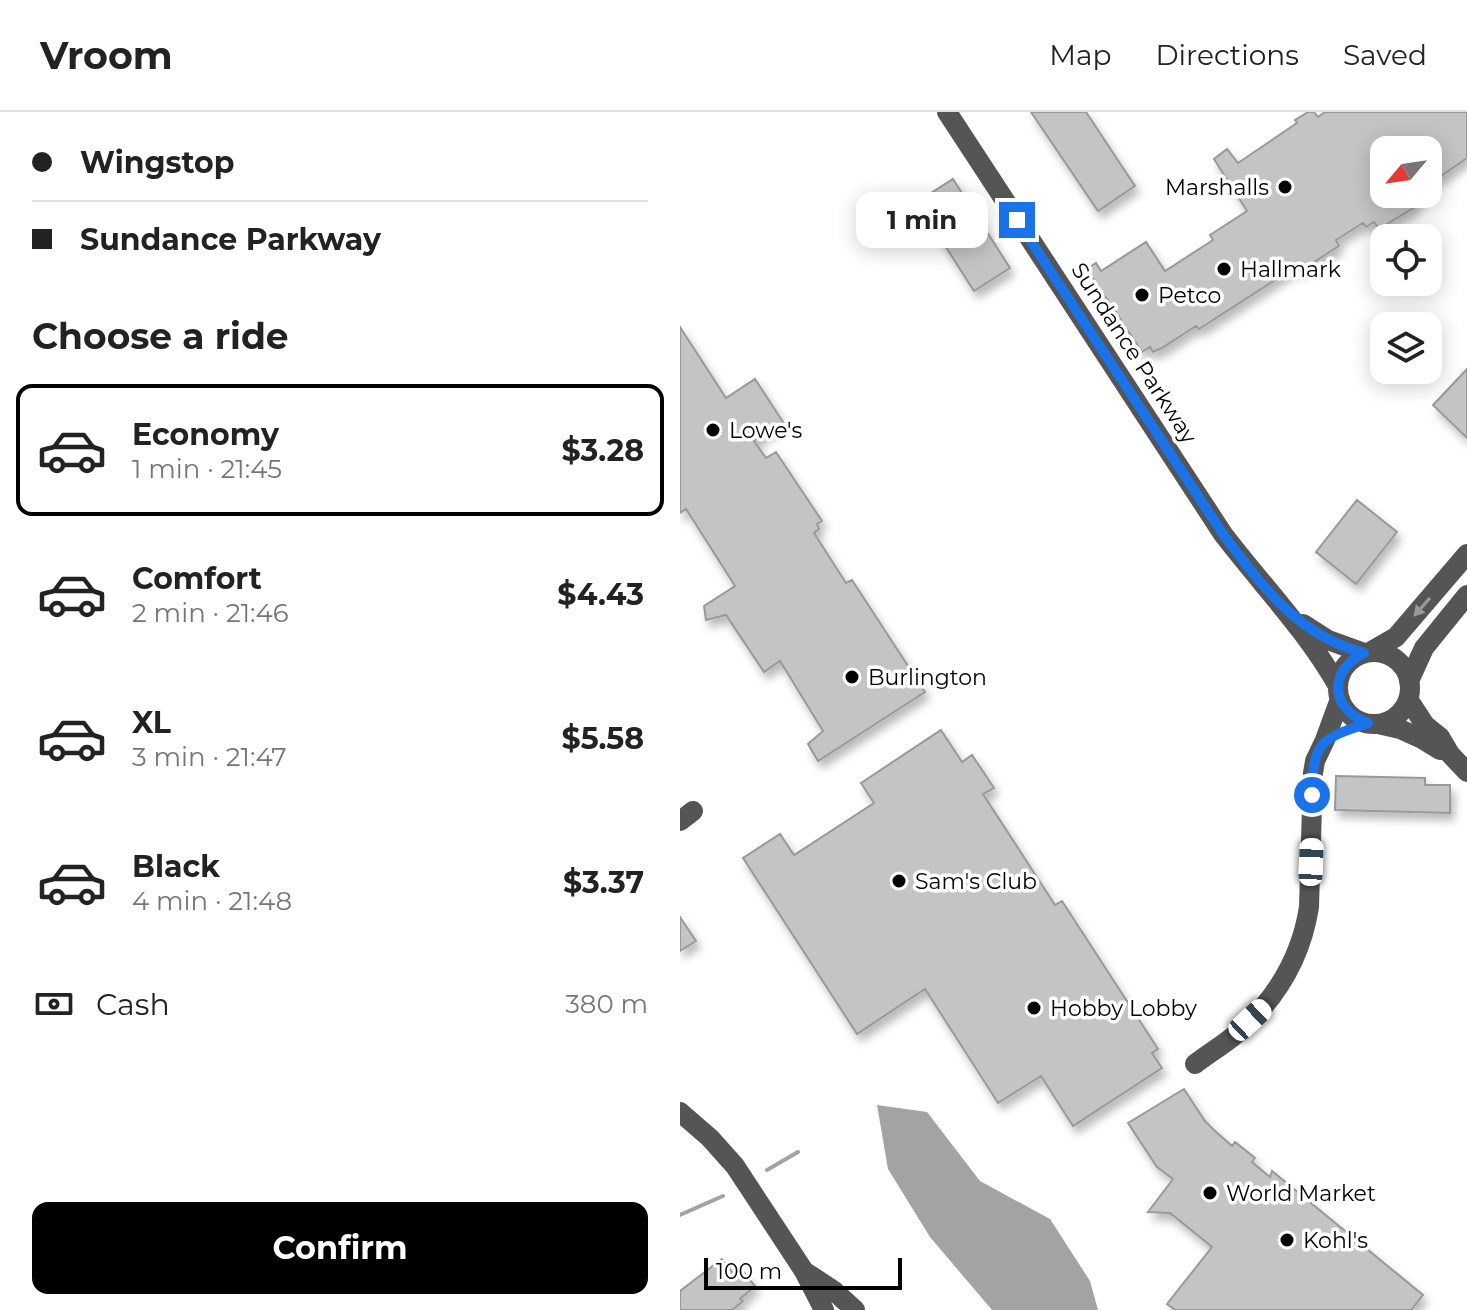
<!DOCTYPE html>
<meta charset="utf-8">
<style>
body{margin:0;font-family:Montserrat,sans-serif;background:#f6f6f6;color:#222;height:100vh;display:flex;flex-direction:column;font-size:30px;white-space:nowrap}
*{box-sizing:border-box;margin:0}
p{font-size:26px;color:#767676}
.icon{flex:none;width:44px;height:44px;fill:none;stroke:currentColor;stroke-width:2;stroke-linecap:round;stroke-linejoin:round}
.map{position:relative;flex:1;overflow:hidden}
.sheet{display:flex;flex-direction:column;background:#fff;width:680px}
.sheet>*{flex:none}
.top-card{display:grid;align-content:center;height:176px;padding:0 32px;background:#fff}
.needle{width:52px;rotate:241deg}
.fabs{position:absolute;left:690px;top:24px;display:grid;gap:16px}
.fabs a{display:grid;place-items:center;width:72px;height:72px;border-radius:16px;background:#fff;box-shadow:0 4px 20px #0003;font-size:40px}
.scale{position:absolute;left:24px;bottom:20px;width:198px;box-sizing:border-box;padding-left:8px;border:4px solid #000;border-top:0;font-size:22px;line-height:28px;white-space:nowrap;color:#000;-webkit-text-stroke:6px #fff;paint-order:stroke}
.end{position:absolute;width:36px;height:36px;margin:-18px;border:10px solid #1a73e8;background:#fff;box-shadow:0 0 0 4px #fff}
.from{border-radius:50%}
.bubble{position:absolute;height:56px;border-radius:16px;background:#fff;box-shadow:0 4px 20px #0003;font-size:26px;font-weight:700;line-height:56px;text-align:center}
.car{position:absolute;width:24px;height:48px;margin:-24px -12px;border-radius:10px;box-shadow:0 0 6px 2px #0007;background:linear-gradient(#fff 24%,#345 0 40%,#fff 0 76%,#345 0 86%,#fff 0)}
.top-card b{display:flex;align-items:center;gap:28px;height:76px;font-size:30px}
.top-card b+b{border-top:2px solid #e0e0e0}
.top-card i{width:20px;height:20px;background:#222}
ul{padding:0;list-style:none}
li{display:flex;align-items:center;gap:24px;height:132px;margin:0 16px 12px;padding:0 16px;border:4px solid transparent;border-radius:16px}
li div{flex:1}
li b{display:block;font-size:30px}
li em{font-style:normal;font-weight:700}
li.current{border-color:#000}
li>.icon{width:72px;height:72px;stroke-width:1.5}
h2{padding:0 32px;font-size:36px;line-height:96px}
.pay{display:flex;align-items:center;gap:20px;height:88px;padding:0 32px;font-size:30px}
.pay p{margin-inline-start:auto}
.action{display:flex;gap:16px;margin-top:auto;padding:16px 32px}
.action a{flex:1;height:92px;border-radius:16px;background:#000;color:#fff;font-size:32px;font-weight:700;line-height:92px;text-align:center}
header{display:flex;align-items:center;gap:48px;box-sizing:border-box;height:112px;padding:0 40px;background:#fff;border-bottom:2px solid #e0e0e0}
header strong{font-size:38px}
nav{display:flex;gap:44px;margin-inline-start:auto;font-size:28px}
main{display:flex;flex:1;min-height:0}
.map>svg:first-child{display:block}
.water{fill:#a3a3a3}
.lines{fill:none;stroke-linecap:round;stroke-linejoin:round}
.stream{stroke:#a3a3a3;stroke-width:4}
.building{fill:#c4c4c4;stroke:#999;stroke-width:2;filter:url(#shadow)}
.minor{stroke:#555;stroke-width:20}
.oneway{fill:#999}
.route{stroke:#1a73e8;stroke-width:10}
.poi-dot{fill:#000;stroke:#fff;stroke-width:3}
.labels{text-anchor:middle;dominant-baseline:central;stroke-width:7;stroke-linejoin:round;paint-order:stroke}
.poi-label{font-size:22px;fill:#000;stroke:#fff;text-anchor:start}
.street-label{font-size:22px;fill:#000;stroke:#fff}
</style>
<header>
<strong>Vroom</strong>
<nav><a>Map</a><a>Directions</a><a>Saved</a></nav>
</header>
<main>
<section class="sheet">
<div class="top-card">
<b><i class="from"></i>Wingstop</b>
<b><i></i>Sundance Parkway</b>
</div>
<h2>Choose a ride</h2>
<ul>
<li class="current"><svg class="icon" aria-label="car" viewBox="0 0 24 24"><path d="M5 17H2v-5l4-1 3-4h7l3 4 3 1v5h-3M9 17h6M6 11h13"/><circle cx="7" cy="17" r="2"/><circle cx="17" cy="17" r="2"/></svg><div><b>Economy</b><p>1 min · 21:45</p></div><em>$3.28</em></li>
<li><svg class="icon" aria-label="car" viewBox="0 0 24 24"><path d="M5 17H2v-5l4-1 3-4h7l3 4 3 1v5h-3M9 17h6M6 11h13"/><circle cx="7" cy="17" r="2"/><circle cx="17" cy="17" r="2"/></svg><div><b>Comfort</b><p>2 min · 21:46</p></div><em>$4.43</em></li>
<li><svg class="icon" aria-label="car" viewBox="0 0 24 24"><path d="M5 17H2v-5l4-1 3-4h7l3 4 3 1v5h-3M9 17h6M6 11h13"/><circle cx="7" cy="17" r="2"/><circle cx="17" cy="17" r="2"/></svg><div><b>XL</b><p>3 min · 21:47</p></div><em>$5.58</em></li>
<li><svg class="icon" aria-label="car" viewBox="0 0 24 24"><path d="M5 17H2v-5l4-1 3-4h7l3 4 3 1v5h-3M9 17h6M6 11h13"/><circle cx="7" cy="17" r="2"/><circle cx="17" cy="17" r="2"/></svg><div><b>Black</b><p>4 min · 21:48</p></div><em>$3.37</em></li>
</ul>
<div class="pay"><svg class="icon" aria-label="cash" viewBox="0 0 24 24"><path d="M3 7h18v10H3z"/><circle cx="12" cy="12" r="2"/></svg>Cash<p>380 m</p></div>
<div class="action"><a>Confirm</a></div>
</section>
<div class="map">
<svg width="787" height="1198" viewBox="0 0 787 1198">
<defs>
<filter id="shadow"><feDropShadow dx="4" dy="7" stdDeviation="4" flood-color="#0004"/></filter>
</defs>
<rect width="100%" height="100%" fill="#fff"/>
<path class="water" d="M197,993L247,1000L300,1069L370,1107L410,1169L418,1198H312L250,1125L208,1057Z"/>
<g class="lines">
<path class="stream" d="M87,1058L118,1040
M0,1103L43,1084"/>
</g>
<path class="building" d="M351,0H406L455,74L418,99Z
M628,0H634L638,5L645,0H787V46L748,73V38H704V82H747L733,91L735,95L699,117L694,110L686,115L683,111L656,128L659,134L620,159L617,154L519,217L516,214L482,236L473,240L470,235L462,240L407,157L416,151L421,159L466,130L485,159L533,128L530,123L567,99L534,47L547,37L558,51L617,11L615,8Z
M273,67L330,156L294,179L237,90Z
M0,215L46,286L75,267L103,310L74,329L86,346L96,340L142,409L137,412L139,417L134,421L166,471L172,468L245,580L138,649L128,632L143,619L100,549L84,560L46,503L26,508L24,494L55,474L6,397L0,401Z
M787,257V326L753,293Z
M677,388L717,420L676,472L636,440Z
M261,618L282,650L292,643L314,676L303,682L375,793L382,789L478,937L472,941L482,956L393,1014L361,964L318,991L245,877L177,922L63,746L100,722L114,743L194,691L181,671Z
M656,664L745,666V673H770V701L655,698Z
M0,805L16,829L0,839Z
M504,977L525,1009L534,1018L552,1034L555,1030L575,1046L572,1050L590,1065L592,1059L743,1183L731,1198H495L487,1192L532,1135L490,1101L468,1100L493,1067L477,1055L448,1011Z
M42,1147L54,1162L56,1164L62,1158L75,1174L60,1187L63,1189L52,1198H0V1179Z"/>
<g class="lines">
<path class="minor" d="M267,0L543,422C582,473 626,518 658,574
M623,512L648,528L684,541
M690,540L716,525L787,442
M658 576a36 36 0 1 1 72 0a36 36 0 1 1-72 0Z
M729,569L744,536L787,483
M728,587L745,613L760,625L770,642L787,660
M698,612L720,617L742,627L760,638
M0,709L13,699
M515,952C528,942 543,933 555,923C595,889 621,847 629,795L633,661L635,649L645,628L660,587
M0,1000L30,1026L55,1054L124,1159L144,1198
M124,1159L153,1178L175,1198"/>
</g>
<defs><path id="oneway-solid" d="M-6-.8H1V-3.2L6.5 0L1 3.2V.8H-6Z" transform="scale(2)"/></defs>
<use class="oneway" href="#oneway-solid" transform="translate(742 495) rotate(131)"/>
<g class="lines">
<path class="route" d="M337,108L543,422C583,475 617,523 684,541C648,559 650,597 688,611C640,627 633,630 632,683"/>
</g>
<g class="poi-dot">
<circle cx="605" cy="75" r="8"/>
<circle cx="544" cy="157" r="8"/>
<circle cx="462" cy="183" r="8"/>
<circle cx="33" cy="318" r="8"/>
<circle cx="172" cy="565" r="8"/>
<circle cx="219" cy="769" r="8"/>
<circle cx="354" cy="896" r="8"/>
<circle cx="530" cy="1081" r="8"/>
<circle cx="607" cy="1128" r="8"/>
</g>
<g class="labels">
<g class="poi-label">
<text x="589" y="75" text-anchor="end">Marshalls</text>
<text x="560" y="157">Hallmark</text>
<text x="478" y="183">Petco</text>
<text x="49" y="318">Lowe's</text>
<text x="188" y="565">Burlington</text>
<text x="235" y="769">Sam's Club</text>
<text x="370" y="896">Hobby Lobby</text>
<text x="546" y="1081">World Market</text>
<text x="623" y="1128">Kohl's</text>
</g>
<g class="street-label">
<text transform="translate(454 241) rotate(57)">Sundance Parkway</text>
</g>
</g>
</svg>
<div class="fabs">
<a><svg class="needle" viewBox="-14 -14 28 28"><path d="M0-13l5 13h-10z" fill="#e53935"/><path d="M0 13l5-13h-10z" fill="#767676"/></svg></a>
<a><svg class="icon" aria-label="locate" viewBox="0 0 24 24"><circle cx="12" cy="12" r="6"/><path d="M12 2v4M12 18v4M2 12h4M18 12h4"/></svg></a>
<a><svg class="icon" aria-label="layers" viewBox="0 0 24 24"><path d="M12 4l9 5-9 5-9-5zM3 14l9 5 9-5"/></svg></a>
</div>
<div class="scale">100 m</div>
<i class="end from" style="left:632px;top:683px"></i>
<i class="end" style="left:337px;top:108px"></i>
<div class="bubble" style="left:176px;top:80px;width:132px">1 min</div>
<i class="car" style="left:631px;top:750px;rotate:2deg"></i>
<i class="car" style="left:570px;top:908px;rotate:47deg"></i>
</div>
</main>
